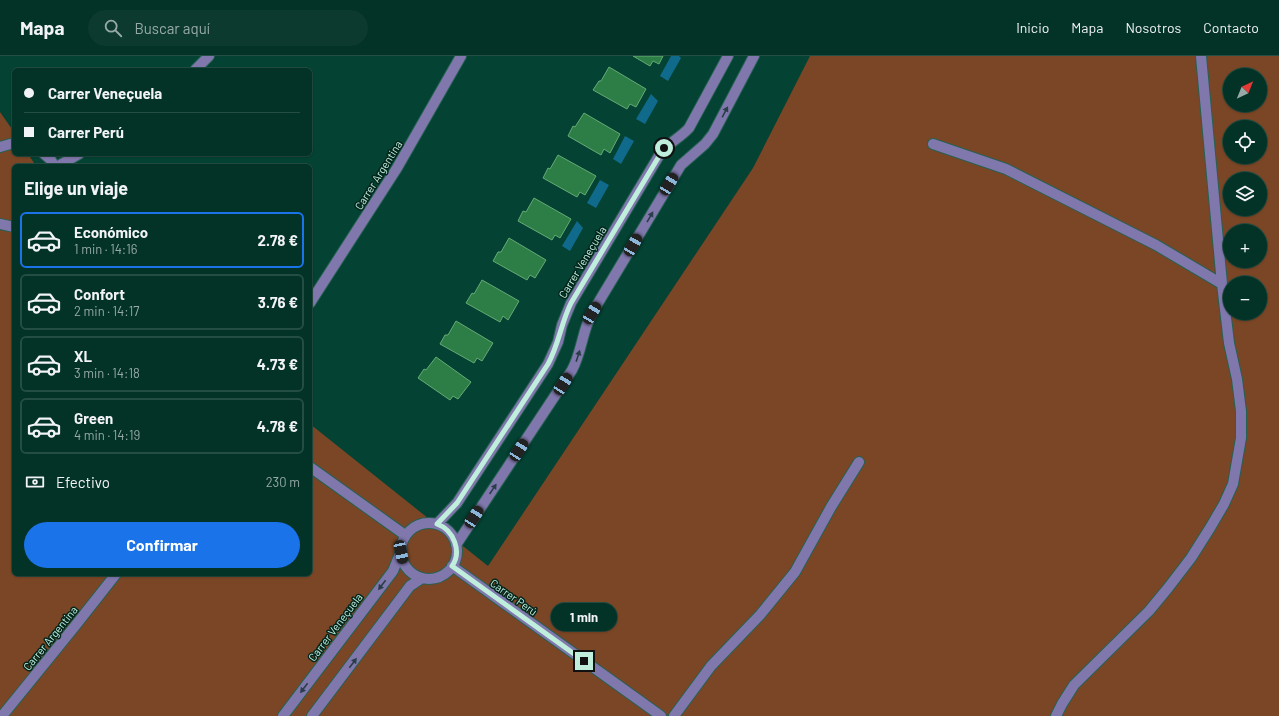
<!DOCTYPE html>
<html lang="es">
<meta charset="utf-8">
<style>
body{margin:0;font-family:Barlow,sans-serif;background:#0d3a2e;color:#f1f3f6;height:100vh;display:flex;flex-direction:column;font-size:15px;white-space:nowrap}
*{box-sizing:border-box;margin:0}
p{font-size:13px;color:#97aaa7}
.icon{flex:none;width:22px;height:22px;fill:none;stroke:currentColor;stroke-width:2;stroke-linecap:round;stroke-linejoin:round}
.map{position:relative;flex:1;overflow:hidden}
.sheet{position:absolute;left:12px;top:108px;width:300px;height:412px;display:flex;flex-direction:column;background:#033226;border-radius:6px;box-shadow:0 1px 3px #0004,0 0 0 1px #244d43}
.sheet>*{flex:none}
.hud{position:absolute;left:12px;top:12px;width:300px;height:88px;border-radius:6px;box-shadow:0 1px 3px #0004,0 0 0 1px #244d43;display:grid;align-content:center;height:88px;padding:0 12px;background:#033226}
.needle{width:26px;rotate:43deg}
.buttons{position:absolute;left:1223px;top:12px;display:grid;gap:8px}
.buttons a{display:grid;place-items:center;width:44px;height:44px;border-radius:50%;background:#033226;box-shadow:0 1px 3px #0004,0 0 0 1px #244d43;font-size:20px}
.end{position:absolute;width:18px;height:18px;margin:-9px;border:5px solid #bfeedd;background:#111;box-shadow:0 0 0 2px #111}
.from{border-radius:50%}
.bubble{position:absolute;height:28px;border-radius:14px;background:#033226;box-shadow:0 1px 3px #0004,0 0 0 1px #244d43;font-size:13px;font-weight:700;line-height:28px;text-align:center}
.car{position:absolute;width:12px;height:24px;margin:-12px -6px;border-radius:5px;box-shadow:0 0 3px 1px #0007;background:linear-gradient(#222 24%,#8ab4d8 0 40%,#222 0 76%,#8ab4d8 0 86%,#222 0)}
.hud b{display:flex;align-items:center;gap:14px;height:38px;font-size:15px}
.hud b+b{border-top:1px solid #244d43}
.hud i{width:10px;height:10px;background:#f1f3f6}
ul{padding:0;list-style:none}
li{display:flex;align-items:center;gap:12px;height:56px;margin:0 8px 6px;padding:0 4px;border:2px solid #244d43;border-radius:6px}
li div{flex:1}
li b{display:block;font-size:15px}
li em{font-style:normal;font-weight:700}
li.on{border-color:#1a73e8}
li>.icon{width:36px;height:36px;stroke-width:1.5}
h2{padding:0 12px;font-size:18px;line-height:48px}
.pay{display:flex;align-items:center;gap:10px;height:44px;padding:0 12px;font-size:15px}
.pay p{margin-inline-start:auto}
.primary-button{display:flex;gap:8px;margin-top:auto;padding:8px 12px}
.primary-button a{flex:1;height:46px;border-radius:24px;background:#1a73e8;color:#fff;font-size:16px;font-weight:700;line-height:46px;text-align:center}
header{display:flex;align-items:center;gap:24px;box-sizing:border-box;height:56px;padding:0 20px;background:#033226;border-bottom:1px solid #244d43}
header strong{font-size:19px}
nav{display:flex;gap:22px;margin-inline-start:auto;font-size:14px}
.search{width:280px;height:36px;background:#0d3a2e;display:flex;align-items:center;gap:10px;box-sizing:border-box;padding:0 14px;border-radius:22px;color:#97aaa7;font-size:15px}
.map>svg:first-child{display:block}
.green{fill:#7b4625;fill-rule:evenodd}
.water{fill:#106a8c}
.building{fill:#2d7e46;stroke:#64ab75}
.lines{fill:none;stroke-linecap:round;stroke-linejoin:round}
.minor-casing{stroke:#266152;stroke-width:12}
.minor{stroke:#8078ad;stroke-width:10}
.oneway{fill:#293e48}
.route{stroke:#bfeedd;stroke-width:5}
.labels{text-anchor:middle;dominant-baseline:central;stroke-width:3;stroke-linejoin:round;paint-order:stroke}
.street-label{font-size:11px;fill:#bfeedd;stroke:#04251c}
</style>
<header>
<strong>Mapa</strong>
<div class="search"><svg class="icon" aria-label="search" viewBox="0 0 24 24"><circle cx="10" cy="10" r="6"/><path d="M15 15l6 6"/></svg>Buscar aquí</div>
<nav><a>Inicio</a><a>Mapa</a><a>Nosotros</a><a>Contacto</a></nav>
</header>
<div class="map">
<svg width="1279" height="660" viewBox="0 0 1279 660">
<rect width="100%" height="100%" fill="#044233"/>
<path class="green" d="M810,0H1279V660H0V56L14,76V98H28L36,110H14V518H310V368L488,510L753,112ZM1230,19H1260V49H1230ZM1230,71H1260V101H1230ZM1230,123H1260V153H1230ZM1230,175H1260V205H1230ZM1230,227H1260V257H1230Z"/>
<path class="water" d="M671,0H679L681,2L668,25L660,20Z
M651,38L658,45L645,68L636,63Z
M625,80L634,85L621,108L613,103Z
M600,124L609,129L596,152L587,147Z
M577,165L583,172L570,195L562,190Z"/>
<path class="building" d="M633,0H663L659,8L653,5L650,10Z
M609,11L646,33L636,51L630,48L627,53L593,34L599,25H601Z
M584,57L620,78L610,97L604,93L601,99L568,80L573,70L575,71Z
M558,99L596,120L585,139L580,136L577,141L543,122L548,112L550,113Z
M534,142L571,163L560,182L555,179L552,184L518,165L523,155L526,156Z
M509,182L546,204L535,222L530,219L527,224L493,205L498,196H501Z
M482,224L519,245L508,264L503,260L500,266L466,247L472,237L474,238Z
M456,265L493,287L482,305L477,302L474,307L440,288L445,279H448Z
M436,301L471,326L458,343L453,340L450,344L418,322L424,313L426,314Z"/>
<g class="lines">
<g class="minor-casing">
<path id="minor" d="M195,14L209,0
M933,88L1006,113L1156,189L1222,228
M0,91L14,87
M44,98L51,104L54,110
M58,110L79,98
M0,168L14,171
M310,247L397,112L461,0
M310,411L405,479
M401 495a28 28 0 1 1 56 0a28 28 0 1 1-56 0Z
M437,468L457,447L548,308L558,286L562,269L571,247L660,98C668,87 680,82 689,72L728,0
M456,489L572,314C582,296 582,275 592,257L681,109L705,88L713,78L754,0
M452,510L661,660
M2,660L75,570L116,518
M283,660L393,515L401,495
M312,660L410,530L422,522
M674,660L711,610L760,559L795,516L831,451L859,406
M1056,660L1062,648L1074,629L1149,555L1168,532L1191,502L1210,472L1224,448L1233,428L1241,382V355L1237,323L1229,287L1222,228L1201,0"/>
</g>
<use href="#minor" class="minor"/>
</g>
<defs><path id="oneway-solid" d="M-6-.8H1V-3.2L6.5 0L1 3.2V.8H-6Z"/></defs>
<g class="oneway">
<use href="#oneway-solid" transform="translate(725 56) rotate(-62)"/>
<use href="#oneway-solid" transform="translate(650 161) rotate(-60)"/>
<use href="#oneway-solid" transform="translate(578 300) rotate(-72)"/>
<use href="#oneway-solid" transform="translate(493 433) rotate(-56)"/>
<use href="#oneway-solid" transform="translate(382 529) rotate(127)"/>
<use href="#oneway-solid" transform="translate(353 607) rotate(-53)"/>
<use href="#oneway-solid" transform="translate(304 632) rotate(127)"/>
</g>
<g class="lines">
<path class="route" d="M584,605L452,510C462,496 454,474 437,468L457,447L548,308C559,288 561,267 571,247L664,92"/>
</g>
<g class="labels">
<g class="street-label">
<text transform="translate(378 119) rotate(-58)">Carrer Argentina</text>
<text transform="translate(582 206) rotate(-59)">Carrer Veneçuela</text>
<text transform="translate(514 541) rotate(35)">Carrer Perú</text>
<text transform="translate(335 571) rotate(-53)">Carrer Veneçuela</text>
<text transform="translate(50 582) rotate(-51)">Carrer Argentina</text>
</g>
</g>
</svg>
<div class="buttons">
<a><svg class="needle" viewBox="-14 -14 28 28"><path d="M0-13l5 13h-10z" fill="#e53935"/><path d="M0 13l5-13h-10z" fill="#97aaa7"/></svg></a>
<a><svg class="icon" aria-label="locate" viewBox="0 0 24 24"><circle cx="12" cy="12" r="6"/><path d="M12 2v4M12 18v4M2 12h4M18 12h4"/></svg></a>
<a><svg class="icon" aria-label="layers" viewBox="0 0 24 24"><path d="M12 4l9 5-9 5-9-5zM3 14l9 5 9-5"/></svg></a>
<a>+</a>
<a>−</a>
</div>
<i class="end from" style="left:664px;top:92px"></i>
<i class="end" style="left:584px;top:605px"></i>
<div class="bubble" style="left:551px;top:547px;width:66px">1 min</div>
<i class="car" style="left:669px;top:128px;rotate:31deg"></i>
<i class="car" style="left:633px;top:189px;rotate:30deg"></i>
<i class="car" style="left:592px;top:257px;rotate:31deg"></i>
<i class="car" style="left:563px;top:328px;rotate:33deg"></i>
<i class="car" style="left:519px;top:394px;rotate:33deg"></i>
<i class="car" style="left:474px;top:461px;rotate:33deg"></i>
<i class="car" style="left:401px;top:496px;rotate:168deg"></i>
<div class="hud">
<b><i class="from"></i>Carrer Veneçuela</b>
<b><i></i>Carrer Perú</b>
</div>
<section class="sheet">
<h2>Elige un viaje</h2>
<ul>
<li class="on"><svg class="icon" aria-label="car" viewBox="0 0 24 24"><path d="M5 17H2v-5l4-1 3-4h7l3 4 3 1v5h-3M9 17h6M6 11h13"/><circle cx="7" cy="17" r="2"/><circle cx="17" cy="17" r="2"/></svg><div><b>Económico</b><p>1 min · 14:16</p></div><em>2.78 €</em></li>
<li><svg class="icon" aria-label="car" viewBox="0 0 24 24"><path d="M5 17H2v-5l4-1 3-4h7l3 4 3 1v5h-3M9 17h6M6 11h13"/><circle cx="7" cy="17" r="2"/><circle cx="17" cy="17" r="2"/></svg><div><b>Confort</b><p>2 min · 14:17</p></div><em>3.76 €</em></li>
<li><svg class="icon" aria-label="car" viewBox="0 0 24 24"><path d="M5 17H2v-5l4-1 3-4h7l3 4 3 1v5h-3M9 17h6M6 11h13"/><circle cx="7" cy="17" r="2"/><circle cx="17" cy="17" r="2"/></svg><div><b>XL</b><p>3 min · 14:18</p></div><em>4.73 €</em></li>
<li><svg class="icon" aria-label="car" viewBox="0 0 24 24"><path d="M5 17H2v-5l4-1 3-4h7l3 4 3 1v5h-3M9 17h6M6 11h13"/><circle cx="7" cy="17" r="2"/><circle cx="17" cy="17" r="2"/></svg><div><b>Green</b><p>4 min · 14:19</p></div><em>4.78 €</em></li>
</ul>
<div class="pay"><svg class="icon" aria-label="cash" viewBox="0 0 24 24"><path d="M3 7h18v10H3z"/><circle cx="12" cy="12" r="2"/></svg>Efectivo<p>230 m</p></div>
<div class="primary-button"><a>Confirmar</a></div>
</section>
</div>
